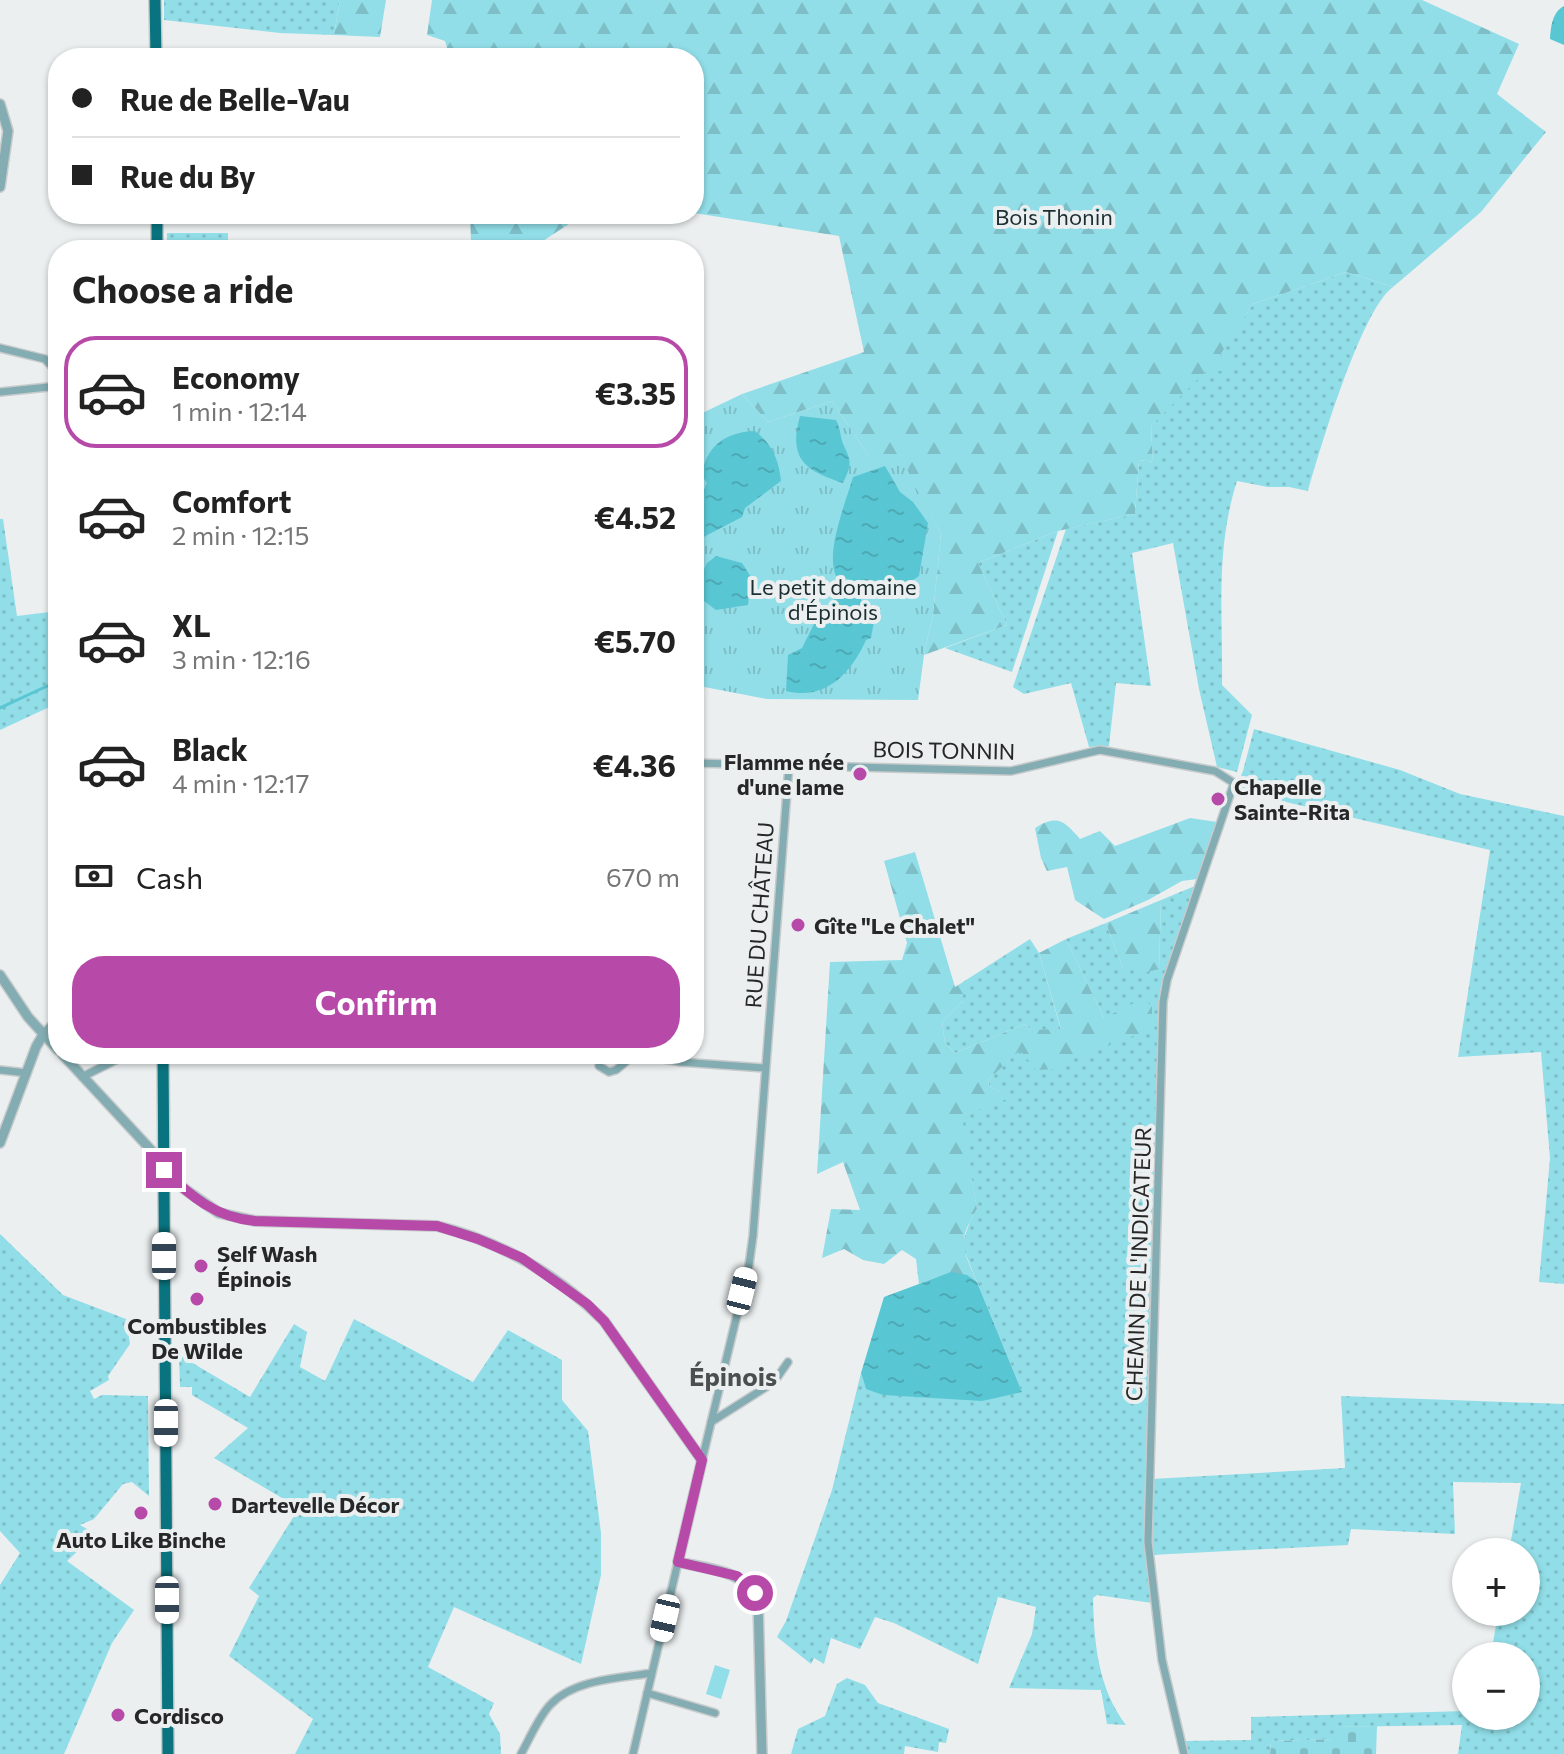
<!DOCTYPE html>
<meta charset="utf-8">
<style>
body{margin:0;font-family:Commissioner,sans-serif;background:#f2f2f2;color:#222;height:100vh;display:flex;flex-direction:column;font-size:30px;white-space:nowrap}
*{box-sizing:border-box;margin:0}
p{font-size:26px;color:#767676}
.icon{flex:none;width:44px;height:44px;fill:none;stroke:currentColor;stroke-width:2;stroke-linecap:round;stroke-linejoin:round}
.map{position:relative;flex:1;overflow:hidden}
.panel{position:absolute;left:48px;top:240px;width:656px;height:824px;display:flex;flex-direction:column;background:#fff;border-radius:32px;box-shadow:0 2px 6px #0004}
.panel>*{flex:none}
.hud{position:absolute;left:48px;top:48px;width:656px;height:176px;border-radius:32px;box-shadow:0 2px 6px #0004;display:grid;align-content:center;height:176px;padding:0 24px;background:#fff}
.fabs{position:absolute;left:1452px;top:1538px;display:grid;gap:16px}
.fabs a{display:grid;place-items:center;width:88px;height:88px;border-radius:50%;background:#fff;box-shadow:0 2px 6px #0004;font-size:40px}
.end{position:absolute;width:36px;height:36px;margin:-18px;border:10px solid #b74aa9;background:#fff;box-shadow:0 0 0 4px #fff}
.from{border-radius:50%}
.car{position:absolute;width:24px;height:48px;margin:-24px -12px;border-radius:10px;box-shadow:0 0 6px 2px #0007;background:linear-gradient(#fff 24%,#345 0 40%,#fff 0 76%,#345 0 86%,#fff 0)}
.hud b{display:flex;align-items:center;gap:28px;height:76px;font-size:30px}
.hud b+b{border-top:2px solid #e0e0e0}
.hud i{width:20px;height:20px;background:#222}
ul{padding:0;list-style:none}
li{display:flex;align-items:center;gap:24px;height:112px;margin:0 16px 12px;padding:0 8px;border:4px solid transparent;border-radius:32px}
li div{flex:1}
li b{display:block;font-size:30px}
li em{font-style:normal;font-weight:700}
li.on{border-color:#b74aa9}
li>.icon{width:72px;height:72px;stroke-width:1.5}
h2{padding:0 24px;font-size:36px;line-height:96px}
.pay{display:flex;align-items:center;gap:20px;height:88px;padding:0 24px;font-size:30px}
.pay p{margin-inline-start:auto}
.button{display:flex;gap:16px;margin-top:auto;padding:16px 24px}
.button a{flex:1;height:92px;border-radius:32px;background:#b74aa9;color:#fff;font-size:32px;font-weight:700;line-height:92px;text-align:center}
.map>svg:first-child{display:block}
.grass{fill:url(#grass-dots)}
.forest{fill:url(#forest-firs)}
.cemetery{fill:url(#cemetery-stones)}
.park{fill:url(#park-tufts)}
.garden{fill:#91dee8}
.water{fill:url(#water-ripples)}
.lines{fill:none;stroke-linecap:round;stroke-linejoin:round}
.stream{stroke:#59c6d3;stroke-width:3}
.minor-casing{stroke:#c8cbcc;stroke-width:10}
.tertiary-casing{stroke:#c8cbcc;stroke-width:12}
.primary-casing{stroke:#c8cbcc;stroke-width:14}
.minor{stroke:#83adb2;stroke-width:7}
.tertiary{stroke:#83adb2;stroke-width:9}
.primary{stroke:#09747f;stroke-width:11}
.route{stroke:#b74aa9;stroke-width:10}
.poi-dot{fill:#b74aa9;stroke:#ebeff0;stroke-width:3}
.labels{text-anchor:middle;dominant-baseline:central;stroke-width:8;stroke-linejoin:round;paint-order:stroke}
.park-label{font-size:22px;fill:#1b2e31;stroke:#ebeff0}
.street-label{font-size:22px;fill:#262727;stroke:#ebeff0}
.poi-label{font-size:22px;font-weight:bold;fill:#262727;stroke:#ebeff0;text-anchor:start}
.quarter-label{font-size:26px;font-weight:bold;fill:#4c4f50;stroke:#ebeff0}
</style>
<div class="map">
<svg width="1564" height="1754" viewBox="0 0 1564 1754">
<defs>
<pattern id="grass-dots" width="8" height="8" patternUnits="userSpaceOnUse" patternTransform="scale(2)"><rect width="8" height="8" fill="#91dee8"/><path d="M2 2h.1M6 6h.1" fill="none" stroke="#7dbec7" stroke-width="1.8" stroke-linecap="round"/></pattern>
<pattern id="forest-firs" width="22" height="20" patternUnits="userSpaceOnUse" patternTransform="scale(2)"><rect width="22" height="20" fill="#91dee8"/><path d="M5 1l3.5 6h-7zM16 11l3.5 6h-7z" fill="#7dbec7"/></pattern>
<pattern id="cemetery-stones" width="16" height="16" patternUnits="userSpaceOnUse" patternTransform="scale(2)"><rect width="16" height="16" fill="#91dee8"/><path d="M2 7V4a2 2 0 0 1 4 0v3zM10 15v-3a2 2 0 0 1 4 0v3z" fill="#7dbec7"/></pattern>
<pattern id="park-tufts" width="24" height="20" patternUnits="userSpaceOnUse" patternTransform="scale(2)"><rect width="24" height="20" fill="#91dee8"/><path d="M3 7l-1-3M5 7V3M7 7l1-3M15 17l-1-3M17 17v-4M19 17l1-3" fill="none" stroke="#7dbec7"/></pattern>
<pattern id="water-ripples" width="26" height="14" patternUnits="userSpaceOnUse" patternTransform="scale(2)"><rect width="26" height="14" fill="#59c6d3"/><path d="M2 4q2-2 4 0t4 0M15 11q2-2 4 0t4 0" fill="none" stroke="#4daab5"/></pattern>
</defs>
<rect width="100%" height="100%" fill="#ebeff0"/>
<path class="grass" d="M164,0H340L334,35L280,33L164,20Z
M167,233H228V250H167Z
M1346,272L1393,287C1361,310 1320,449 1308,491L1289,487H1268L1237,481C1215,550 1223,614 1222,685L1252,715L1237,772L1217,767L1199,689L1173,543L1132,553L1151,686L1116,683L1109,746L1089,747L1071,683L1024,694L1013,687L1066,529L1135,514L1139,460L1153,462L1151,426L1219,355L1253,304Z
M0,519H3L17,616L58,611V703L0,730Z
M1058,531L1012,672L945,648L1007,625L978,563Z
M1254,729L1400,770L1460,794L1564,816V1284L1539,1282L1550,1158L1541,1052L1458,1057L1490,850L1235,790L1243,771Z
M1195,886L1160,990L1144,1541L1152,1603L1097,1595L1093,1598C1094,1643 1098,1688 1126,1725L1107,1724L1101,1690L1009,1688L1032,1634L1036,1607L998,1597L978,1664L894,1623L875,1617L860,1649L831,1638L824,1664L814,1658L811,1664L777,1637L786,1621L832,1490L861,1373L866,1389L1022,1392L962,1245L970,1221L977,1209L961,1116L1011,1097L989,1086L988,1080L1020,1049L1057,1069L1104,1018L1066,939L1106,923L1123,969H1159L1161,900Z
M1030,939L1039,953L1061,1030H1031L1025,1024L955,1053L945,1043L942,1022L963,1001V982Z
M0,1234L63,1295L126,1319L130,1344L108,1376L109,1380L90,1391L94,1399L102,1395L148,1396L149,1496L132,1482L123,1484L94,1519L80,1525L96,1534L67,1561L134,1610L112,1643L64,1754H0V1585L20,1553L0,1531Z
M354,1319L473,1382L508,1330L562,1360V1400L588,1431L601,1533V1575L581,1664L454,1607L428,1667L494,1703L489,1714L500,1734L501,1754H295L313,1719L229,1656L259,1596L249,1588L299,1508L214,1458L248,1428L192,1395V1387H180L179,1355L250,1397L294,1324L307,1332L300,1367L325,1381Z
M1341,1396L1564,1404V1754H1458L1462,1725L1335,1727V1739L1271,1741L1270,1754H1186L1183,1741L1251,1740V1717L1466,1711V1716H1526V1656H1491L1498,1612H1526V1552H1509L1521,1483L1453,1482L1455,1534L1351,1529L1348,1545L1151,1555L1152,1479L1345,1468Z
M847,1678L865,1685L878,1703L949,1729L946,1743L939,1742L938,1752L905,1746L904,1754H791L798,1729L825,1716L837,1684Z"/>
<path class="forest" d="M340,0H386L380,37L334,35Z
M432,0H1422L1519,44L1497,94L1546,132L1481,212L1393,287L1346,272L1253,304L1220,355L1234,361L1230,371H1206L1151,426L1153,462L1139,460L1135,514L1058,531L978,563L1007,625L924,655L933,614L941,533L911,481L901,455H868L832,401L768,422L742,394L864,352L839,236L694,213V58H450L445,41L427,35Z
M470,214H650L572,222L529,250H464L471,242Z
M1190,818L1217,822L1197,879L1182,881L1148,900L1104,919L1075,900L1067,867L1047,871L1041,858L1035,828C1058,814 1064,821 1080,839L1100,831L1115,846Z
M915,852L955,987L963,982V1001L942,1022L945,1043L955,1053L1025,1024L1031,1030L1061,1029L1039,953L1066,939L1104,1018L1144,998L1152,1007V1029L1067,1061L1057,1069L1036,1070L1020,1050L988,1080L989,1086L1012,1097L962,1116L977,1209C956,1243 963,1248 977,1282C957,1267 940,1276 919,1284L916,1259L902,1250L884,1264L863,1260L844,1249L822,1258L831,1209L860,1210L843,1162L817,1174L830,962L902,960L907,943L884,861Z
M1161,900L1159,969L1147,972L1123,969L1106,923Z"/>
<path class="cemetery" d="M1377,1726L1376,1754H1270L1271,1741L1334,1739L1335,1727Z"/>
<path class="park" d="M742,394L768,422L832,401L868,455L901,454L912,481L941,533L933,614L924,655L918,700L767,699L694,685V417Z"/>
<path class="garden" d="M715,1665L730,1670L721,1699L706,1694Z"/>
<path class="water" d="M1564,6V45L1550,39C1551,27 1552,12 1564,6Z
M800,416L836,420C841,429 840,438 844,446C852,462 851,466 843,483C805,471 788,459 800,416Z
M755,431C772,444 779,460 781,481L745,508L742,517L694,542V511L707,483L702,476C705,447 725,432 755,431Z
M885,466L900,492L913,502L928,523L919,576C893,596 866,583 836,576C825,552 846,502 853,477Z
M716,556L742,563L751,577L748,605L716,610L696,595L703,582L701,576L707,563Z
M838,590L861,599L863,609L872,605L875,616L871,638L866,640C851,673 826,701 786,691L788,655L802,648L818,616L831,609Z
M951,1272L967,1275L977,1282L1022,1392L982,1401L883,1395L866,1389L861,1373L884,1297Z"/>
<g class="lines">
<path class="stream" d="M0,708L58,681"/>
<g class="minor-casing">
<path id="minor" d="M0,348L45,359L58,373
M0,392L58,386
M694,763L1011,771L1100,750L1215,771L1234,783L1167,980L1163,1002L1148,1542L1162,1660L1184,1754
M44,1033L58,1018
M600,1054L599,1066L609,1072L616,1070L635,1054
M637,1054L680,1062L765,1068
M0,1070L27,1073
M82,1077L128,1054
M711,1422L774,1382L788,1362
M702,1460L749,1265L753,1236L789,765
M647,1693L715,1713
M521,1754C530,1738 538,1718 550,1705C574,1679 620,1678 652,1673
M633,1754L678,1562"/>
</g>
<g class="tertiary-casing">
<path id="tertiary" d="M0,104L8,131L0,187
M0,975L28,1017L58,1050
M62,1054L152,1151L164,1170L183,1188L219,1213L255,1221L437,1226C500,1241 558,1275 604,1321L702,1460L678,1562C708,1569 744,1569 758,1601L762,1754
M0,1143L36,1047L44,1033"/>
</g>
<g class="primary-casing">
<path id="primary" d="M155,0L156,58
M157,214V250
M163,1054L168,1754"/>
</g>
<use href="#minor" class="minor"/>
<use href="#tertiary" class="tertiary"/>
<use href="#primary" class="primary"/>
</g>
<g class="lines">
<path class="route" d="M164,1170C190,1196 216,1218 255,1221L437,1226L478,1239L522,1258L587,1304L604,1321L702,1460L678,1562L737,1576L755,1593"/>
</g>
<g class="poi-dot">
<circle cx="860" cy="774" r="8"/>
<circle cx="1218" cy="799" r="8"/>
<circle cx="798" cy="925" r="8"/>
<circle cx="201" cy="1266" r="8"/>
<circle cx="197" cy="1299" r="8"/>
<circle cx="215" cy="1504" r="8"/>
<circle cx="141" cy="1513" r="8"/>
<circle cx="118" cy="1715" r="8"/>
</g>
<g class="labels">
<g class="park-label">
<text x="1054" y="216">Bois Thonin</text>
<text x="833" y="586">Le petit domaine<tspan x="833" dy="25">d'Épinois</tspan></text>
</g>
<g class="street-label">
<text transform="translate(944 750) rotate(1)">BOIS TONNIN</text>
<text transform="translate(759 915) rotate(-86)">RUE DU CHÂTEAU</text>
<text transform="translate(1138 1264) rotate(-88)">CHEMIN DE L'INDICATEUR</text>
</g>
<g class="poi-label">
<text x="844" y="761" text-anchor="end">Flamme née<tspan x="844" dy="25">d'une lame</tspan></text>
<text x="1234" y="786">Chapelle<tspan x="1234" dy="25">Sainte-Rita</tspan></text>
<text x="814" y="925">Gîte "Le Chalet"</text>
<text x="217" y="1253">Self Wash<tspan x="217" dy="25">Épinois</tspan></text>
<text x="197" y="1325" text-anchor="middle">Combustibles<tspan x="197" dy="25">De Wilde</tspan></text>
<text x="231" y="1504">Dartevelle Décor</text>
<text x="141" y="1539" text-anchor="middle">Auto Like Binche</text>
<text x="134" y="1715">Cordisco</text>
</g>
<g class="quarter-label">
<text x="733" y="1375">Épinois</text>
</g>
</g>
</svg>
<div class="fabs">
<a>+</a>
<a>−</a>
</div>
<i class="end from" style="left:755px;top:1593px"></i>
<i class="end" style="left:164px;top:1170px"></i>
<i class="car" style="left:164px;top:1256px;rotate:0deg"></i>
<i class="car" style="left:742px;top:1291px;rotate:14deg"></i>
<i class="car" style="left:166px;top:1423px;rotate:180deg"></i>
<i class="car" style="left:167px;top:1600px;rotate:180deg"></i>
<i class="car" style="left:665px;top:1618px;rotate:193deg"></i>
<div class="hud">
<b><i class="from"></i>Rue de Belle-Vau</b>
<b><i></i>Rue du By</b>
</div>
<section class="panel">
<h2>Choose a ride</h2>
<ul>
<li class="on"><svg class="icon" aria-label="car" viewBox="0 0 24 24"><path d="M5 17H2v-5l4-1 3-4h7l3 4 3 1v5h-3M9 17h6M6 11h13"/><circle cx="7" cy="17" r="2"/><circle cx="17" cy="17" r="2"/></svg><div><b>Economy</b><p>1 min · 12:14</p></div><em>€3.35</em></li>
<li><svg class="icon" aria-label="car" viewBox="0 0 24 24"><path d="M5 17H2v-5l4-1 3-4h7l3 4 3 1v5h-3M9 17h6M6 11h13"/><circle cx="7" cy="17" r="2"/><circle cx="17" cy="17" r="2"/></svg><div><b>Comfort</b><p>2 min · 12:15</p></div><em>€4.52</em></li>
<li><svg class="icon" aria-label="car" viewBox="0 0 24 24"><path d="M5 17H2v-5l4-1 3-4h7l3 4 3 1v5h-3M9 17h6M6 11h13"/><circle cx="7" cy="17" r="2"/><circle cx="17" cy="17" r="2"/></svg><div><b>XL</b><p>3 min · 12:16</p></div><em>€5.70</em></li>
<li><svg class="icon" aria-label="car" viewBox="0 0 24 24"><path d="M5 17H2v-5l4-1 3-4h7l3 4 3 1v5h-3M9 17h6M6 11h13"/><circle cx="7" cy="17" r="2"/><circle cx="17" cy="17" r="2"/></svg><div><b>Black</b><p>4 min · 12:17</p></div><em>€4.36</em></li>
</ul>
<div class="pay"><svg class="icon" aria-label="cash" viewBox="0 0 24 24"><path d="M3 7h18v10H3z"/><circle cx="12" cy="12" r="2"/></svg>Cash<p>670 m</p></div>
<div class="button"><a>Confirm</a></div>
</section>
</div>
